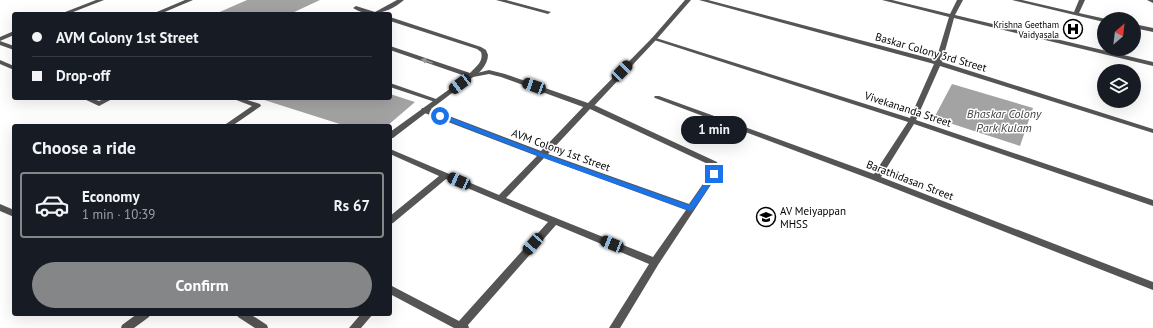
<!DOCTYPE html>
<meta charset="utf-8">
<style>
body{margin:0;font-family:"PT Sans",sans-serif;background:#242831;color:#f1f3f6;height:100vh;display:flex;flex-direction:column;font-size:15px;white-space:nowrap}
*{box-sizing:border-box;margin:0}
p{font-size:13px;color:#9ea1a6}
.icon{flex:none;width:22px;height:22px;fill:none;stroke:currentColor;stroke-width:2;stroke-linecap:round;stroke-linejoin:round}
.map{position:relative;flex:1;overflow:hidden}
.sheet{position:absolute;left:12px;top:124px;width:380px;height:192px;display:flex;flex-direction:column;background:#171b24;border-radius:4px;box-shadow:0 4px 16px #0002}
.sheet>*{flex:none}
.hud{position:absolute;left:12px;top:12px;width:380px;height:88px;border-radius:4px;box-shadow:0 4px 16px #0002;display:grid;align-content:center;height:88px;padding:0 20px;background:#171b24}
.needle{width:26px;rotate:28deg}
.buttons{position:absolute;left:1097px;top:12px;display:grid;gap:8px}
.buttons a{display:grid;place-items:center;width:44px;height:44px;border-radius:50%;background:#171b24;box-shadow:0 4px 16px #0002;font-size:20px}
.end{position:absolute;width:18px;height:18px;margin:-9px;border:5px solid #1a73e8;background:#fff;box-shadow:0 0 0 2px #fff}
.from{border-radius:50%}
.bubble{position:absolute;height:28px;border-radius:14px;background:#171b24;box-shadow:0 4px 16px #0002;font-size:13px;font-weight:700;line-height:28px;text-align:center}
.car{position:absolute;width:12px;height:24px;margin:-12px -6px;border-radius:5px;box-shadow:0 0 3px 1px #0007;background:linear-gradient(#222 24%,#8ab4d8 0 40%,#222 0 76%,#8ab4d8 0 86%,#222 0)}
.hud b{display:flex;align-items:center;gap:14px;height:38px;font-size:15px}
.hud b+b{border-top:1px solid #363941}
.hud i{width:10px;height:10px;background:#f1f3f6}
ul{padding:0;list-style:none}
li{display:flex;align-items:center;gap:12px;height:66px;margin:0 8px 6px;padding:0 12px;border:2px solid transparent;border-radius:4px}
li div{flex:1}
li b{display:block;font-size:15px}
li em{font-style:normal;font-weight:700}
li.current{border-color:#858687}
li>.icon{width:36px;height:36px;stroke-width:1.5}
h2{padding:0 20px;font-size:18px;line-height:48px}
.action{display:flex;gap:8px;margin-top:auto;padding:8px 20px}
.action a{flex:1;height:46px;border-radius:24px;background:#858687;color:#fff;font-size:16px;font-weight:700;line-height:46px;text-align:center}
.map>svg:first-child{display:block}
.water{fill:#a3a3a3}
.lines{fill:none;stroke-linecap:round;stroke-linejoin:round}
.minor{fill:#555;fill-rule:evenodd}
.tertiary{fill:#555;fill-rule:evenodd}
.oneway{fill:#999}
.route{fill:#1a73e8}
.labels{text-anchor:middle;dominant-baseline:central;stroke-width:3;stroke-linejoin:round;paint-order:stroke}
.far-poi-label{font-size:9px;fill:#000;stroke:#fff;text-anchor:end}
.street-label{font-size:11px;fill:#000;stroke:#fff}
.poi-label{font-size:11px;fill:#000;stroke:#fff;text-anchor:start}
.water-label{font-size:12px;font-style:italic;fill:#444;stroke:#fff}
</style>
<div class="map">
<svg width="1153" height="328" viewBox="0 0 1153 328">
<rect width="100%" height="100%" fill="#fff"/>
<path class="water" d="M247,0H320L290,14H215Z
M952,84L1033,108L1020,146L934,118Z
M390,94L415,102L387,126H346L258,98H390Z"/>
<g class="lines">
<path class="minor" d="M96,0H104L68,14H60Z
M185,0H193L160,14H152Z
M397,0H404C390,12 370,19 353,8L356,6L375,12Z
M496,0H506L551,12L548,14Z
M699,0H708L936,60L949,17L882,0H892L950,14L957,0H963L955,15L1153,62V66L954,18L942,62L1153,129V133L940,66L916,120L1153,200V206L914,124L881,177L1153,282V290L873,180L655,98L654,97L655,96H659L874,174L908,122L651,39L654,37L656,38L910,118L934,64Z
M1012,0H1022L1074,12L1079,0H1085L1079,13L1106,19H1104V22Z
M1147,0H1153V3Z
M390,17L481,47L486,50L488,55C488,64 479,75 471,78L390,50V46L470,73C476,67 484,61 481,52L477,49L390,21Z
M1134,24L1153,28V32L1134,28Z
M14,31V35L0,41V37Z
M0,41L14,46V50L0,45Z
M0,60L14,66V70L0,64Z
M390,83L439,100L441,101L439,102H435L390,87Z
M82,98H91L99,101L106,98H114L99,106Z
M231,98H241L260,104L261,106L232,126H223L252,106Z
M586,104H592L717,162L720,171L658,265L620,328H609L649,264L556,225L468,325L469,328H454L390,294V285L459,321L548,222L446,179L393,223L390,224V216L439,176L390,154V149L499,195L537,156L422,112L421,110L422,108H428L541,151ZM590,109L710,165L712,171L689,204L548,154ZM544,158L686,210L653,257L506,198Z
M0,204L14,210V217L0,211Z
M237,314H250L267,325L268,328H255L238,317Z
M361,314H373L361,328H349Z"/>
<path class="tertiary" d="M685,0H691L656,40L592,108H586L501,77L489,74L473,77L393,138H390V132L469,75L489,70L505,74L588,103L652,38Z
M137,314H150L149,317L134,328H121L122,325Z"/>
</g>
<defs><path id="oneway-solid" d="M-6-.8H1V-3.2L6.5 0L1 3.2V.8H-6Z"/></defs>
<use class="oneway" href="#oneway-solid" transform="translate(427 61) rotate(-161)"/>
<path class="route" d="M438,114H442L545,154L689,205L712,173H717L718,174L693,210L690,211L541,157L438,117Z"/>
<defs>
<g id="hospital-ring" transform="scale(1)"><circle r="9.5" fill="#fff" stroke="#000" stroke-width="1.5"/><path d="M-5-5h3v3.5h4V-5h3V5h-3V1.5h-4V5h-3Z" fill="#000"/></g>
<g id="school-ring" transform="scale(1)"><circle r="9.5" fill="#fff" stroke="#000" stroke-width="1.5"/><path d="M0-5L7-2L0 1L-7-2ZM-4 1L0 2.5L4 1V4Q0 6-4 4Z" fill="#000"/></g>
</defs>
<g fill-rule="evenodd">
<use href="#hospital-ring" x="1073" y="29"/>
<use href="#school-ring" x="766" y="217"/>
</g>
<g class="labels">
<g class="far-poi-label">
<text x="1059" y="24">Krishna Geetham<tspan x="1059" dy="10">Vaidyasala</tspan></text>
</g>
<g class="street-label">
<text transform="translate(931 52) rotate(16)">Baskar Colony 3rd Street</text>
<text transform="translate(908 109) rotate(18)">Vivekananda Street</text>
<text transform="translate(561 150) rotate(20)">AVM Colony 1st Street</text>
<text transform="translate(910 180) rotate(21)">Barathidasan Street</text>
</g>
<g class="poi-label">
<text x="780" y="211">AV Meiyappan<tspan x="780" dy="13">MHSS</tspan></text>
</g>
<g class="water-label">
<text x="1004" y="113">Bhaskar Colony<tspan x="1004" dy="14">Park Kulam</tspan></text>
</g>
</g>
</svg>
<div class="buttons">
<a><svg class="needle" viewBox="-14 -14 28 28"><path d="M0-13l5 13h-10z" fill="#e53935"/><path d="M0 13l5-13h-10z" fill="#9ea1a6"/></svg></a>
<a><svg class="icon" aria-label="layers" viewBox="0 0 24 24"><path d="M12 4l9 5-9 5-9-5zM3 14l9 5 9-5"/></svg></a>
</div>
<i class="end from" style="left:440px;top:116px"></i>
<i class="end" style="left:714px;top:174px"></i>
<div class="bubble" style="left:681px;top:116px;width:66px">1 min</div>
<i class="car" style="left:622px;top:71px;rotate:44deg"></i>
<i class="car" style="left:460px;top:84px;rotate:233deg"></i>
<i class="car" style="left:534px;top:86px;rotate:290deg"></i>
<i class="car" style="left:459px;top:181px;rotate:294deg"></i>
<i class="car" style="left:533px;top:244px;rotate:221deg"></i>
<i class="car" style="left:612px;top:244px;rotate:292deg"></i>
<div class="hud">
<b><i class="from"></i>AVM Colony 1st Street</b>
<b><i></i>Drop-off</b>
</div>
<section class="sheet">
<h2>Choose a ride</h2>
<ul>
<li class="current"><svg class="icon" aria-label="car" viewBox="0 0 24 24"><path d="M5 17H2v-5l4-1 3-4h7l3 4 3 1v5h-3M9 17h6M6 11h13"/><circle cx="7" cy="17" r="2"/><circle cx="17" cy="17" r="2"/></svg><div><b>Economy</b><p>1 min · 10:39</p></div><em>Rs 67</em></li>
</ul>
<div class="action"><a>Confirm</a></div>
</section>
</div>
